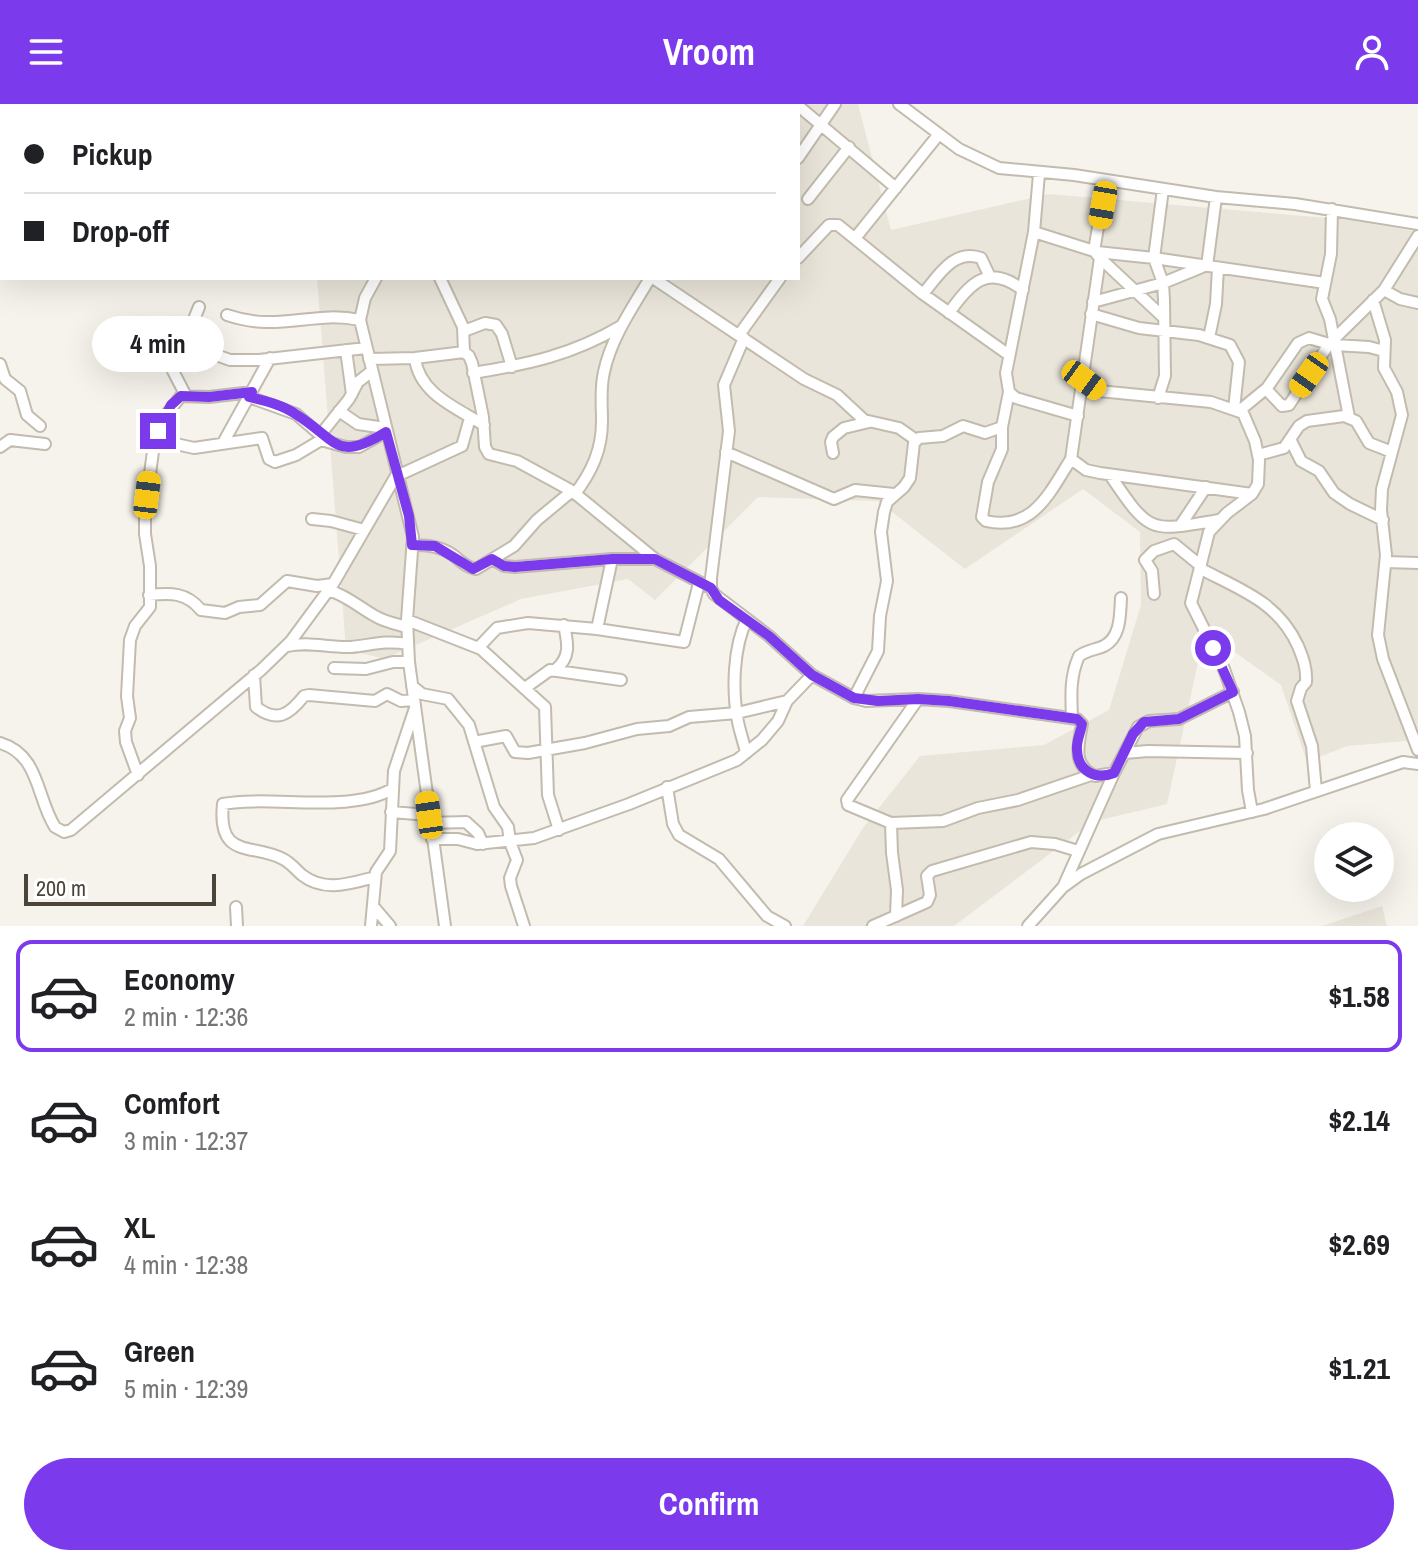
<!DOCTYPE html>
<meta charset="utf-8">
<style>
body{margin:0;font-family:"Archivo Narrow",sans-serif;background:#f2f2f2;color:#202124;height:100vh;display:flex;flex-direction:column;font-size:30px;white-space:nowrap}
*{box-sizing:border-box;margin:0}
p{font-size:26px;color:#757577}
.icon{flex:none;width:44px;height:44px;fill:none;stroke:currentColor;stroke-width:2;stroke-linecap:round;stroke-linejoin:round}
.map{position:relative;height:822px;overflow:hidden}
.drawer{display:flex;flex-direction:column;background:#fff;flex:1}
.drawer>*{flex:none}
.guide{position:absolute;left:0px;top:0px;width:800px;height:176px;box-shadow:0 8px 32px #0002;display:grid;align-content:center;height:176px;padding:0 24px;background:#fff}
.controls{position:absolute;left:1314px;top:718px;display:grid;gap:16px}
.controls a{display:grid;place-items:center;width:80px;height:80px;border-radius:50%;background:#fff;box-shadow:0 8px 32px #0002;font-size:40px}
.scale{position:absolute;left:24px;bottom:20px;width:192px;box-sizing:border-box;padding-left:8px;border:4px solid #4b4439;border-top:0;font-size:22px;line-height:28px;white-space:nowrap;color:#4b4439;-webkit-text-stroke:6px #fff;paint-order:stroke}
.end{position:absolute;width:36px;height:36px;margin:-18px;border:10px solid #7c3aed;background:#fff;box-shadow:0 0 0 4px #fff}
.from{border-radius:50%}
.bubble{position:absolute;height:56px;border-radius:28px;background:#fff;box-shadow:0 8px 32px #0002;font-size:26px;font-weight:800;line-height:56px;text-align:center}
.car{position:absolute;width:24px;height:48px;margin:-24px -12px;border-radius:10px;box-shadow:0 0 6px 2px #0007;background:linear-gradient(#f5c518 24%,#345 0 40%,#f5c518 0 76%,#345 0 86%,#f5c518 0)}
.guide b{display:flex;align-items:center;gap:28px;height:76px;font-size:30px}
.guide b+b{border-top:2px solid #e0e0e0}
.guide i{width:20px;height:20px;background:#202124}
ul{padding:14px 0 0;list-style:none}
li{display:flex;align-items:center;gap:24px;height:112px;margin:0 16px 12px;padding:0 8px;border:4px solid transparent;border-radius:16px}
li div{flex:1}
li b{display:block;font-size:30px}
li em{font-style:normal;font-weight:800}
li.selected{border-color:#7c3aed}
li>.icon{width:72px;height:72px;stroke-width:1.5}
.cta{display:flex;gap:16px;margin-top:auto;padding:16px 24px}
.cta a{flex:1;height:92px;border-radius:48px;background:#7c3aed;color:#fff;font-size:32px;font-weight:800;line-height:92px;text-align:center}
header{display:flex;justify-content:space-between;align-items:center;height:104px;padding:0 24px;background:#7c3aed;color:#fff;font-size:36px;font-weight:800}
.map>svg:first-child{display:block}
.residential{fill:#eae5da}
.lines{fill:none;stroke-linecap:round;stroke-linejoin:round}
.minor-casing{stroke:#c2bbae;stroke-width:14}
.minor{stroke:#fff;stroke-width:10}
.route{stroke:#7c3aed;stroke-width:10}
</style>
<header><svg class="icon" aria-label="menu" viewBox="0 0 24 24"><path d="M4 6h16M4 12h16M4 18h16"/></svg>Vroom<svg class="icon" aria-label="person" viewBox="0 0 24 24"><circle cx="12" cy="8" r="4"/><path d="M4 21q1-7 8-7t8 7"/></svg></header>
<div class="map">
<svg width="1418" height="822" viewBox="0 0 1418 822">
<rect width="100%" height="100%" fill="#f6f3ec"/>
<path class="residential" d="M664,0H858L891,126L1049,90L1350,116L1418,128V636L1347,642L1307,658L1281,581L1205,527L1167,700L1092,718L954,822H803L863,724L920,652L1044,641L1109,606L1141,501L1140,428L1083,385L965,465L878,397L758,393L655,496L628,475L521,495L384,555L346,545L317,174H798V2H662Z
M1382,802L1387,822H1322Z"/>
<g class="lines">
<g class="minor-casing">
<path id="minor" d="M796,0L896,84
M899,0L959,45L999,64L1074,71L1216,93L1295,100L1418,120
M435,2V0
M668,2L669,0
M755,2L757,0
M798,54L835,0
M0,64H2
M1039,70L1034,128L1006,269L1009,288L1016,294L1078,312
M808,95L849,43
M1332,105L1331,150L1322,195L1330,215L1349,313
M0,120L2,116
M1034,128L1094,147L1100,154L1071,355L1086,366L1100,369L1252,390
M856,133L939,30
M1094,147L1106,76
M1097,148L1154,154L1325,179
M798,154L829,121H838L923,190L1009,251
M1100,154L1163,213
M1207,162L1216,93
M376,174L365,194L360,216L413,433L407,516L409,558L445,822
M440,174L463,223L464,248
M653,174L804,275L837,291L864,316L899,324L916,336
M1384,186L1400,195L1418,199
M923,190C938,172 954,144 981,154L990,173
M1373,196L1385,236L1384,264L1397,288L1402,311L1382,385L1381,406L1386,451L1378,531L1383,555L1418,646
M1093,198L1163,179L1202,163
M949,209C970,179 988,159 1023,186
M1091,210L1139,224L1199,231L1230,241L1239,258L1234,305
M227,211C279,229 312,206 360,216
M464,227L485,219L496,221L502,230L512,263
M739,231L780,174
M744,234L724,281L729,327L711,474V484L714,490L769,532L812,571L854,594L866,597L918,595L949,597L1077,615L1082,620C1079,640 1071,661 1095,672L1114,669
M1209,234L1216,200L1218,164
M1335,241L1369,243L1384,247
M346,246L352,290
M183,247H205L230,256H259L366,244
M415,254C419,290 457,304 484,321
M369,255L415,254L464,248L469,252L472,259L483,313L485,343L489,350L517,357L572,387L655,455L711,484
M0,260L5,275L20,287L27,311L40,322
M473,269C529,260 572,251 621,222
M1084,276L1099,287L1211,298L1243,309L1255,337L1259,356L1258,380L1252,390L1227,409L1209,428L1191,499L1224,565L1239,608L1245,632L1248,686L1252,708
M1266,285L1282,302L1289,301L1329,240L1384,186L1418,132
M1009,288L1002,323V345L988,378L982,413L986,417C1033,428 1050,388 1071,355
M186,292L173,267L199,203
M249,293L296,310L325,335
M1158,294L1165,272L1164,196L1163,179L1154,154L1163,85
M339,307L358,320L385,324
M1239,307L1267,284L1298,239L1309,234L1329,240
M321,330L349,295L358,278L372,267
M1291,337L1301,357L1319,367L1334,389L1350,400L1383,416
M223,339L270,254
M176,340L194,344L262,334L269,355L275,358L296,351L321,336L346,343H359L386,328
M0,343L10,336L45,340
M726,348L834,395L855,386L894,390
M833,349L831,338L833,333L844,324L869,318
M1258,351L1284,344L1299,322L1307,317L1344,312L1356,317L1369,339L1392,348
M1110,371C1150,430 1149,428 1219,416
M397,372L462,342L470,314
M575,390C592,367 602,346 602,317C602,301 600,284 604,268C611,234 633,203 650,174
M312,415L331,417L364,426
M1180,422L1206,383
M412,441C427,441 440,442 453,451C461,457 465,463 476,465L514,442L537,416L572,387
M492,455L504,462L515,463L612,455H655
M1386,458L1418,459
M1201,465C1241,486 1278,498 1298,542C1303,554 1307,565 1306,578L1301,584L1297,597L1312,642L1316,687
M328,486C346,491 359,503 375,512C385,518 396,520 407,523
M1154,490L1152,467L1145,456L1154,447L1174,440L1201,462
M149,491C171,489 186,488 201,506L225,509L239,503L260,501L287,477L317,482L333,480
M407,516L481,545L545,603L548,691L559,726
M597,525L612,455
M287,542C309,537 329,544 351,543C372,541 384,536 408,540
M478,544L497,524L528,519L597,525L684,538L699,479
M334,564L366,565L393,558H409
M555,566C571,554 568,539 564,521
M254,571L256,603C277,619 289,611 304,592L309,591L375,597L387,590L401,597L413,596
M412,582L422,590L448,595L469,621L494,703L508,723L510,738L517,756L510,774L511,782L524,822
M525,584L550,566L621,576
M854,594L878,547L880,512L887,477L881,428L884,408L887,398L904,383L910,374L914,339L919,334L943,332L963,322L985,329L1002,323
M1072,613C1071,591 1070,572 1079,552C1087,546 1095,546 1104,542C1121,533 1120,511 1121,494
M474,638L506,632L515,648L528,649L585,639L637,625L669,622L689,613L737,609L787,597
M0,639C40,651 36,693 55,723L64,728L71,726L261,566L291,537L333,480L397,370
M746,649C744,639 740,628 738,618C732,587 733,543 747,515
M1125,649L1148,647L1247,649
M138,671L126,638L125,627L130,614L127,592L130,536L135,522L150,503V462L145,430V407L154,340L166,311L181,292L209,293L252,288
M667,683L673,720L679,731L719,755L767,812L785,822
M391,708L429,711
M430,719L466,718L478,729L483,740
M891,719L943,717L978,704L1018,696L1091,671
M432,735H458L477,740L534,734L629,700L737,656L762,636L778,617L787,597L812,571
M375,773C351,779 325,789 302,771C296,766 291,759 283,755C253,739 217,756 223,700C271,691 350,710 392,685
M1064,781L1114,669L1138,623L1149,617L1179,615L1233,588
M373,802L390,822
M236,803L237,822
M896,812L897,786L892,749L891,719L848,701L847,696L918,595
M371,822L376,768L390,747L394,667L414,607
M873,822L927,798L930,791L927,772L932,767L1031,738L1055,740L1078,747
M1028,822L1063,783L1081,770L1158,730L1264,705L1403,658L1418,660"/>
</g>
<use href="#minor" class="minor"/>
</g>
<g class="lines">
<path class="route" d="M158,327L171,301L181,292L209,293L252,288L249,293C266,297 283,301 297,311C337,336 336,359 386,328L409,412L412,441L435,442L473,465L492,455L504,462L515,463L612,455H655L711,484L719,496L769,532L812,571L854,594L878,597L918,595L949,597L1077,615L1082,620C1081,628 1076,637 1077,646C1078,668 1096,676 1114,669L1133,630L1144,618L1179,615L1233,588L1213,544"/>
</g>
</svg>
<div class="controls">
<a><svg class="icon" aria-label="layers" viewBox="0 0 24 24"><path d="M12 4l9 5-9 5-9-5zM3 14l9 5 9-5"/></svg></a>
</div>
<div class="scale">200 m</div>
<i class="end from" style="left:1213px;top:544px"></i>
<i class="end" style="left:158px;top:327px"></i>
<div class="bubble" style="left:92px;top:212px;width:132px">4 min</div>
<i class="car" style="left:1103px;top:101px;rotate:190deg"></i>
<i class="car" style="left:1309px;top:271px;rotate:215deg"></i>
<i class="car" style="left:1084px;top:276px;rotate:126deg"></i>
<i class="car" style="left:147px;top:391px;rotate:7deg"></i>
<i class="car" style="left:429px;top:711px;rotate:352deg"></i>
<div class="guide">
<b><i class="from"></i>Pickup</b>
<b><i></i>Drop-off</b>
</div>
</div>
<section class="drawer">
<ul>
<li class="selected"><svg class="icon" aria-label="car" viewBox="0 0 24 24"><path d="M5 17H2v-5l4-1 3-4h7l3 4 3 1v5h-3M9 17h6M6 11h13"/><circle cx="7" cy="17" r="2"/><circle cx="17" cy="17" r="2"/></svg><div><b>Economy</b><p>2 min · 12:36</p></div><em>$1.58</em></li>
<li><svg class="icon" aria-label="car" viewBox="0 0 24 24"><path d="M5 17H2v-5l4-1 3-4h7l3 4 3 1v5h-3M9 17h6M6 11h13"/><circle cx="7" cy="17" r="2"/><circle cx="17" cy="17" r="2"/></svg><div><b>Comfort</b><p>3 min · 12:37</p></div><em>$2.14</em></li>
<li><svg class="icon" aria-label="car" viewBox="0 0 24 24"><path d="M5 17H2v-5l4-1 3-4h7l3 4 3 1v5h-3M9 17h6M6 11h13"/><circle cx="7" cy="17" r="2"/><circle cx="17" cy="17" r="2"/></svg><div><b>XL</b><p>4 min · 12:38</p></div><em>$2.69</em></li>
<li><svg class="icon" aria-label="car" viewBox="0 0 24 24"><path d="M5 17H2v-5l4-1 3-4h7l3 4 3 1v5h-3M9 17h6M6 11h13"/><circle cx="7" cy="17" r="2"/><circle cx="17" cy="17" r="2"/></svg><div><b>Green</b><p>5 min · 12:39</p></div><em>$1.21</em></li>
</ul>
<div class="cta"><a>Confirm</a></div>
</section>
